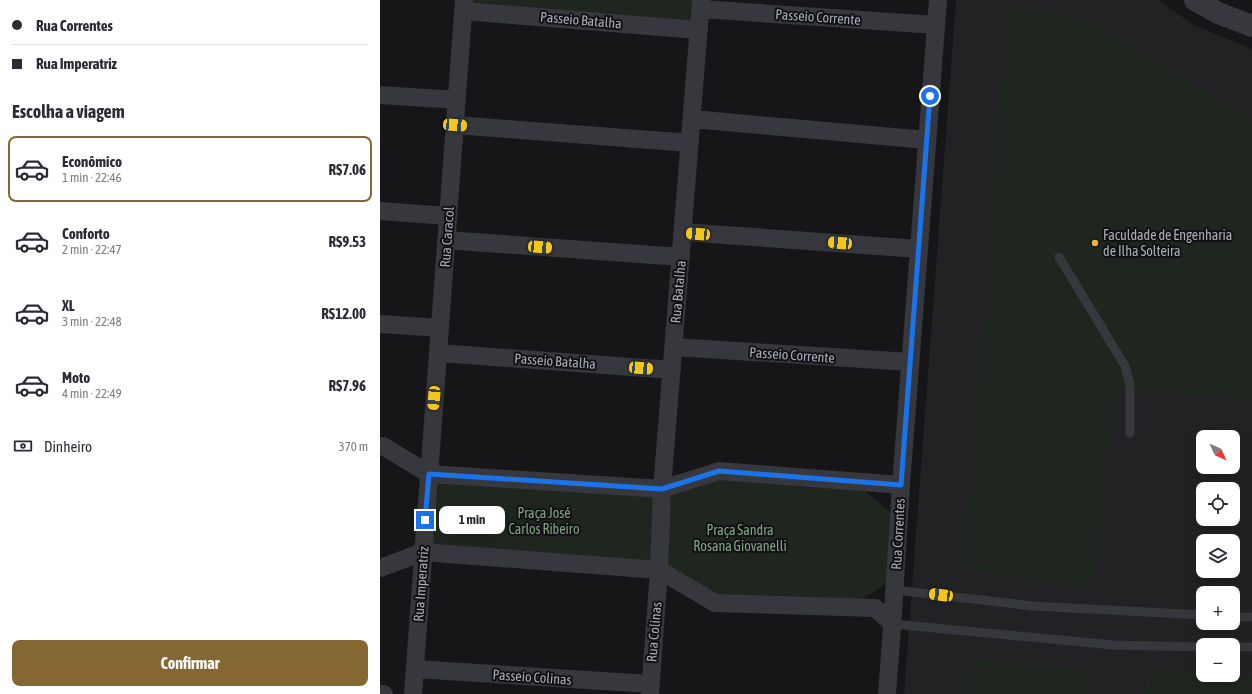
<!DOCTYPE html>
<html lang="pt">
<meta charset="utf-8">
<style>
body{margin:0;font-family:"Asap Condensed",sans-serif;background:#f7f7f7;color:#2b2b33;height:100vh;display:flex;flex-direction:column;font-size:15px;white-space:nowrap}
*{box-sizing:border-box;margin:0}
p{font-size:13px;color:#7c7c81}
.icon{flex:none;width:22px;height:22px;fill:none;stroke:currentColor;stroke-width:2;stroke-linecap:round;stroke-linejoin:round}
.map{position:relative;flex:1;overflow:hidden}
.panel{display:flex;flex-direction:column;background:#fff;width:380px}
.panel>*{flex:none}
.top-card{display:grid;align-content:center;height:88px;padding:0 12px;background:#fff}
.needle{width:26px;rotate:134deg}
.tools{position:absolute;left:816px;top:430px;display:grid;gap:8px}
.tools a{display:grid;place-items:center;width:44px;height:44px;border-radius:8px;background:#fff;box-shadow:0 4px 16px #0002;font-size:20px}
.end{position:absolute;width:18px;height:18px;margin:-9px;border:5px solid #1a73e8;background:#fff;box-shadow:0 0 0 2px #fff}
.from{border-radius:50%}
.bubble{position:absolute;height:28px;border-radius:8px;background:#fff;box-shadow:0 4px 16px #0002;font-size:13px;font-weight:700;line-height:28px;text-align:center}
.car{position:absolute;width:12px;height:24px;margin:-12px -6px;border-radius:5px;box-shadow:0 0 3px 1px #0007;background:linear-gradient(#f5c518 24%,#345 0 40%,#f5c518 0 76%,#345 0 86%,#f5c518 0)}
.top-card b{display:flex;align-items:center;gap:14px;height:38px;font-size:15px}
.top-card b+b{border-top:1px solid #e1e1e2}
.top-card i{width:10px;height:10px;background:#2b2b33}
ul{padding:0;list-style:none}
li{display:flex;align-items:center;gap:12px;height:66px;margin:0 8px 6px;padding:0 4px;border:2px solid transparent;border-radius:8px}
li div{flex:1}
li b{display:block;font-size:15px}
li em{font-style:normal;font-weight:700}
li.active{border-color:#856733}
li>.icon{width:36px;height:36px;stroke-width:1.5}
h2{padding:0 12px;font-size:18px;line-height:48px}
.pay{display:flex;align-items:center;gap:10px;height:44px;padding:0 12px;font-size:15px}
.pay p{margin-inline-start:auto}
.action{display:flex;gap:8px;margin-top:auto;padding:8px 12px}
.action a{flex:1;height:46px;border-radius:8px;background:#856733;color:#fff;font-size:16px;font-weight:700;line-height:46px;text-align:center}
main{display:flex;flex:1;min-height:0}
.map>svg:first-child{display:block}
.built{fill:#222225;fill-rule:evenodd}
.green{fill:#1e261f}
.lines{fill:none;stroke-linecap:round;stroke-linejoin:round}
.service{stroke:#37383d;stroke-width:9}
.minor{stroke:#37383d;stroke-width:18}
.tertiary{stroke:#37383d;stroke-width:22}
.route{stroke:#1a73e8;stroke-width:5}
.poi-dot{fill:#f2b134;stroke:#111113;stroke-width:1.5}
.labels{text-anchor:middle;dominant-baseline:central;stroke-width:4;stroke-linejoin:round;paint-order:stroke}
.street-label{font-size:14px;fill:#a8adb8;stroke:#111113}
.poi-label{font-size:14px;fill:#a8adb8;stroke:#111113;text-anchor:start}
.park-label{font-size:14px;fill:#7fa381;stroke:#111113}
</style>
<main>
<section class="panel">
<div class="top-card">
<b><i class="from"></i>Rua Correntes</b>
<b><i></i>Rua Imperatriz</b>
</div>
<h2>Escolha a viagem</h2>
<ul>
<li class="active"><svg class="icon" aria-label="car" viewBox="0 0 24 24"><path d="M5 17H2v-5l4-1 3-4h7l3 4 3 1v5h-3M9 17h6M6 11h13"/><circle cx="7" cy="17" r="2"/><circle cx="17" cy="17" r="2"/></svg><div><b>Econômico</b><p>1 min · 22:46</p></div><em>R$7.06</em></li>
<li><svg class="icon" aria-label="car" viewBox="0 0 24 24"><path d="M5 17H2v-5l4-1 3-4h7l3 4 3 1v5h-3M9 17h6M6 11h13"/><circle cx="7" cy="17" r="2"/><circle cx="17" cy="17" r="2"/></svg><div><b>Conforto</b><p>2 min · 22:47</p></div><em>R$9.53</em></li>
<li><svg class="icon" aria-label="car" viewBox="0 0 24 24"><path d="M5 17H2v-5l4-1 3-4h7l3 4 3 1v5h-3M9 17h6M6 11h13"/><circle cx="7" cy="17" r="2"/><circle cx="17" cy="17" r="2"/></svg><div><b>XL</b><p>3 min · 22:48</p></div><em>R$12.00</em></li>
<li><svg class="icon" aria-label="car" viewBox="0 0 24 24"><path d="M5 17H2v-5l4-1 3-4h7l3 4 3 1v5h-3M9 17h6M6 11h13"/><circle cx="7" cy="17" r="2"/><circle cx="17" cy="17" r="2"/></svg><div><b>Moto</b><p>4 min · 22:49</p></div><em>R$7.96</em></li>
</ul>
<div class="pay"><svg class="icon" aria-label="cash" viewBox="0 0 24 24"><path d="M3 7h18v10H3z"/><circle cx="12" cy="12" r="2"/></svg>Dinheiro<p>370 m</p></div>
<div class="action"><a>Confirmar</a></div>
</section>
<div class="map">
<svg width="872" height="694" viewBox="0 0 872 694">
<rect width="100%" height="100%" fill="#161618"/>
<path class="built" d="M576,0H778L814,25L872,49V694H524ZM823,437H853V467H823ZM823,489H853V519H823ZM823,541H853V571H823ZM823,593H853V623H823ZM823,645H853V675H823Z"/>
<path class="green" d="M92,0H312L310,22L92,7Z
M625,5L710,20L867,117H872V399L737,391L713,592L582,567L608,280Z
M339,476L485,491L511,513L506,584L475,604L336,597L286,564L289,496Z
M56,479L276,495L271,562L51,547Z
M593,659L718,671L707,694H585Z
M767,669L823,672V675H853V674L872,675V694H764Z"/>
<g class="lines">
<path class="service" d="M679,257L745,366L750,385V433
M515,590L653,606L823,615
M853,617H872
M513,624L733,645L823,647
M853,647H872"/>
<path class="minor" d="M320,9L556,25
M83,11L319,30
M0,95L77,100
M312,119L547,140
M75,125L310,143
M0,211L68,216
M303,232L539,249
M66,240L301,257
M0,324L60,328
M294,347L530,362
M58,353L292,370
M0,446H3L49,474L282,489L339,471L521,485
M0,568L43,552L279,570L335,603L495,608L513,624
M35,669L270,684
M0,694H4
M33,694L84,0
M270,694L279,570L282,489L321,0
M507,694L512,628L521,485L558,0"/>
<path class="tertiary" d="M815,0L838,13L872,26"/>
</g>
<g class="lines">
<path class="route" d="M45,520L49,474L282,489L339,471L521,485L550,96"/>
</g>
<circle class="poi-dot" cx="715" cy="243" r="4"/>
<g class="labels">
<g class="street-label">
<text transform="translate(438 17) rotate(4)">Passeio Corrente</text>
<text transform="translate(201 20) rotate(5)">Passeio Batalha</text>
<text transform="translate(67 237) rotate(-86)">Rua Caracol</text>
<text transform="translate(298 292) rotate(-85)">Rua Batalha</text>
<text transform="translate(412 355) rotate(4)">Passeio Corrente</text>
<text transform="translate(175 361) rotate(4)">Passeio Batalha</text>
<text transform="translate(518 534) rotate(-87)">Rua Correntes</text>
<text transform="translate(41 584) rotate(-86)">Rua Imperatriz</text>
<text transform="translate(274 632) rotate(-85)">Rua Colinas</text>
<text transform="translate(152 677) rotate(4)">Passeio Colinas</text>
</g>
<g class="poi-label">
<text x="723" y="235">Faculdade de Engenharia<tspan x="723" dy="16">de Ilha Solteira</tspan></text>
</g>
<g class="park-label">
<text x="164" y="513">Praça José<tspan x="164" dy="16">Carlos Ribeiro</tspan></text>
<text x="360" y="530">Praça Sandra<tspan x="360" dy="16">Rosana Giovanelli</tspan></text>
</g>
</g>
</svg>
<div class="tools">
<a><svg class="needle" viewBox="-14 -14 28 28"><path d="M0-13l5 13h-10z" fill="#e53935"/><path d="M0 13l5-13h-10z" fill="#7c7c81"/></svg></a>
<a><svg class="icon" aria-label="locate" viewBox="0 0 24 24"><circle cx="12" cy="12" r="6"/><path d="M12 2v4M12 18v4M2 12h4M18 12h4"/></svg></a>
<a><svg class="icon" aria-label="layers" viewBox="0 0 24 24"><path d="M12 4l9 5-9 5-9-5zM3 14l9 5 9-5"/></svg></a>
<a>+</a>
<a>−</a>
</div>
<i class="end from" style="left:550px;top:96px"></i>
<i class="end" style="left:45px;top:520px"></i>
<div class="bubble" style="left:59px;top:506px;width:66px">1 min</div>
<i class="car" style="left:75px;top:125px;rotate:94deg"></i>
<i class="car" style="left:318px;top:234px;rotate:274deg"></i>
<i class="car" style="left:460px;top:243px;rotate:274deg"></i>
<i class="car" style="left:160px;top:247px;rotate:94deg"></i>
<i class="car" style="left:261px;top:368px;rotate:94deg"></i>
<i class="car" style="left:54px;top:398px;rotate:185deg"></i>
<i class="car" style="left:561px;top:595px;rotate:277deg"></i>
</div>
</main>
